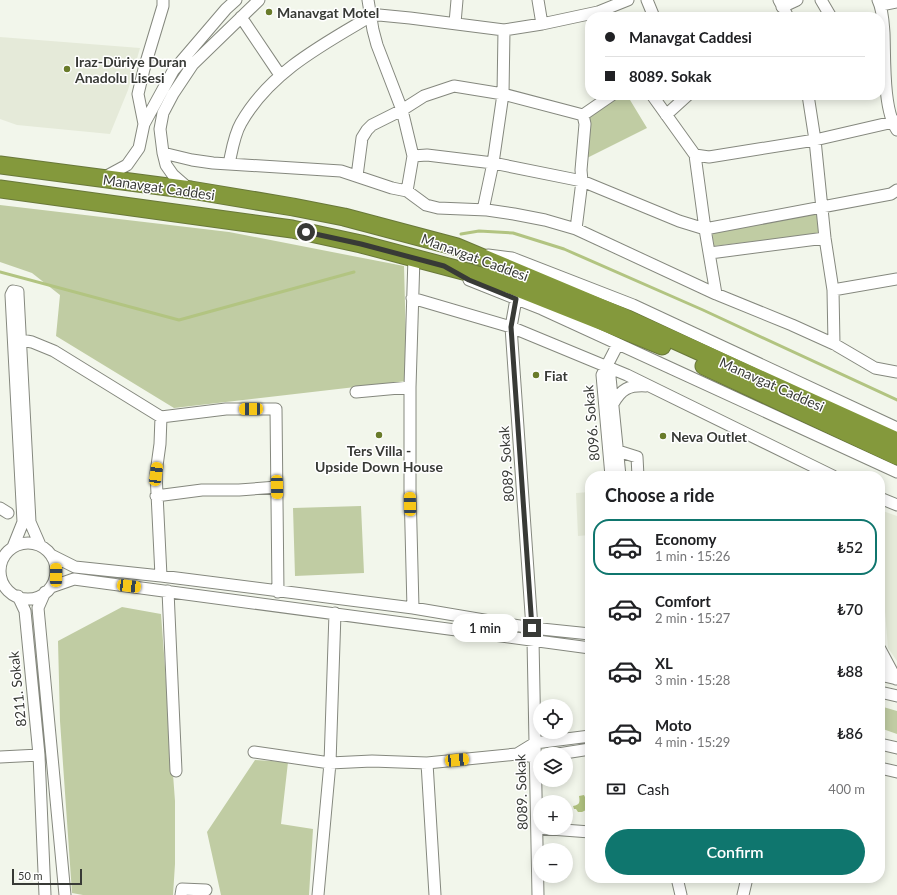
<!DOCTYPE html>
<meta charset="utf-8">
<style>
body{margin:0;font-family:Lato,sans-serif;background:#f6f6f6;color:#202124;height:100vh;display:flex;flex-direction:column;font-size:15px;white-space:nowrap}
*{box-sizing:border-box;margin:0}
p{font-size:13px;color:#757577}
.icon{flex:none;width:22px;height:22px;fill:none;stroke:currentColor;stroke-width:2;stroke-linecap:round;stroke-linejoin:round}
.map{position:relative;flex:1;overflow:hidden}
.details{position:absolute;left:585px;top:471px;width:300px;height:412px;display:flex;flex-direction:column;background:#fff;border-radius:16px;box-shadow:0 2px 10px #0003}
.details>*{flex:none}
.hud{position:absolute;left:585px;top:12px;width:300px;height:88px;border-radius:16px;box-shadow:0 2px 10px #0003;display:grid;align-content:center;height:88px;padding:0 20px;background:#fff}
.tools{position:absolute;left:533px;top:699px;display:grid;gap:8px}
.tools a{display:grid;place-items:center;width:40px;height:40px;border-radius:50%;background:#fff;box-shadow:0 2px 10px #0003;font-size:20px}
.scale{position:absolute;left:12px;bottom:10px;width:70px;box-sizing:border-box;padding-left:4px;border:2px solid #383a36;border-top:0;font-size:11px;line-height:14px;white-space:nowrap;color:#383a36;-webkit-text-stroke:3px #fff;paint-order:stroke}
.end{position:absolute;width:18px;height:18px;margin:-9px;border:5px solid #383a36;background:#fff;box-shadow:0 0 0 2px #fff}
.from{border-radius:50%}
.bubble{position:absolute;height:28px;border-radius:14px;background:#fff;box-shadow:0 2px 10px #0003;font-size:13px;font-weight:600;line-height:28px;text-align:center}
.car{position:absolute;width:12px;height:24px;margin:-12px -6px;border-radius:5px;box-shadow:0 0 3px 1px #0007;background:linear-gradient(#f5c518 24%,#345 0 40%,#f5c518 0 76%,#345 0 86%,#f5c518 0)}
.hud b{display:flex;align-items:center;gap:14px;height:38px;font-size:15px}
.hud b+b{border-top:1px solid #e0e0e0}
.hud i{width:10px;height:10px;background:#202124}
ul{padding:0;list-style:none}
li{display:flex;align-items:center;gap:12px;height:56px;margin:0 8px 6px;padding:0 12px;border:2px solid transparent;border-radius:16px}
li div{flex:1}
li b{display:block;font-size:15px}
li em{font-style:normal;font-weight:600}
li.selected{border-color:#0f766e}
li>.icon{width:36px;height:36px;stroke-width:1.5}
h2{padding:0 20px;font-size:18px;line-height:48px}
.pay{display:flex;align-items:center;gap:10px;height:44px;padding:0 20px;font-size:15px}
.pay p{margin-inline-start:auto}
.action{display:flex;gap:8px;margin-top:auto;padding:8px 20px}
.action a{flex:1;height:46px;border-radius:24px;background:#0f766e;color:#fff;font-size:16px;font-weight:600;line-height:46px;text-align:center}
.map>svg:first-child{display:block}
.built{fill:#e5ead9}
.green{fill:#c0cca3}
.water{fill:#b2c481}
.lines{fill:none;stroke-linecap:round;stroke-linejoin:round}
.stream{stroke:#b2c481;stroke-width:3}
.minor-casing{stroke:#85887e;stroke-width:13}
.highway-casing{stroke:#69783a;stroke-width:19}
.minor{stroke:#fff;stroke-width:11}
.highway{stroke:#84993c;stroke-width:17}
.route{stroke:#383a36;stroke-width:5}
.poi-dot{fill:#697b2a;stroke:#fff;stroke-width:1.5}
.labels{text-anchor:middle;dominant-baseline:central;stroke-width:3;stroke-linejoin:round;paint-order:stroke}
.poi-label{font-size:14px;font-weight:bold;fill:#383a36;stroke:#fff;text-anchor:start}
.street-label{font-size:14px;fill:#383a36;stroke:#fff}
</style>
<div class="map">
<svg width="897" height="895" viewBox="0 0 897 895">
<rect width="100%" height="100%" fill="#f2f6eb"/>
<path class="built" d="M0,37L140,48L128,90L110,134L17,125L0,119Z
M590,492V535L578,536L576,493Z
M880,510L897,516V661L888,648L880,551Z"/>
<path class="green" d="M621,95H627L647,128L587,158L588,118Z
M0,205L229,232L404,266L407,381L174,408L56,336L60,295L32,273L0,262Z
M818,213L820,234L714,246L712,233Z
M361,506L364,573L295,576L293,508Z
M122,607L161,614L175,801V864L173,895H83L72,893L60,721L58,641Z
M880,706L897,711V734L880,728Z
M255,760L288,762L281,824L313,829L309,895H221L207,832Z"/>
<path class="water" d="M584,795L586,799H590V808L582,812H578L576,809H574L573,806C580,805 580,802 579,796Z"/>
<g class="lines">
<path class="stream" d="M461,234L479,231L513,233L564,249L703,310L897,400
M0,272L179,320L354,272"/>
<g class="minor-casing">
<path id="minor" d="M368,0L373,30L377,45L402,110L413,156L407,191L426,205L438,208L487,210L514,214L545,220L576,229L716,294L792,325L834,344L875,368L897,372
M538,0L542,24
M647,0L654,17
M779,0L788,17
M821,0L831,17
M878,0C883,10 883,22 884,33C885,59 883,110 897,130
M881,5L897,2
M782,7L797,0
M241,17L280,75
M455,23L457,0
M652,95L695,155L709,157L815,140L897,121
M808,95L815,140L825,238L833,290L834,344
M666,115L688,95
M144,124L138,94L144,69L163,6V0
M163,153L192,160L213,163L341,171L392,188L407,191
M695,155L705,229L716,294
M413,156L427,155L493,163L582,181L679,221L705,229L891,194L897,190
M229,164C232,150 234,135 241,123C270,72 322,45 371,16L379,15L410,18L504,30L542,24L598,12L628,0
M357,176L362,138L367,130L372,125L402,110L424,96L454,86L503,94L583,115L612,95
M103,178L127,165L139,148L144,124L173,71L226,9L236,0
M189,189L173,175L166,165L163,153L160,129L163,113L173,94L193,64L259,0
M483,210L493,163L503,94L504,30
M576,229L582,181L581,170L585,124L583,115
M710,253L825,238
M488,255L512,258L633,305L897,428
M469,280L542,309L897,472
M833,290L897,279
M412,298L511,327L627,375L833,476
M516,299L511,327L532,628
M21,340L32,342L54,351L161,417L226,409H276L278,592
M606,368L610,377L620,476
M356,392L410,387
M613,404C621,389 629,385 646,386
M161,417L160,444L156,473L161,576
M618,451L637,457L638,476
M611,476L602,375L618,344
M156,496L202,490H239L277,487
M880,498L897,505
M0,508L8,513
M0 571a28 28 0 1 1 56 0a28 28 0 1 1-56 0Z
M13,547L23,522L11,295L13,291L18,292V294L30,522L40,545
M51,555L75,567L161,576L413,608L532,628L590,634
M51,587L74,579L590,648
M168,591L176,771
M45,592L38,608L65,895
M18,596L25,611L39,755L45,895
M413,608L410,489V387L414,257
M533,640L538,895
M880,649L896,679
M880,675L897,679
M880,692L897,696
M880,744L897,748
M254,752L330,763L372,761L427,763L517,754L535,757H540
M517,754L535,743L590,736
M558,754L590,749
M0,757L39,755
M427,763L435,895
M880,768L897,772
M537,828L590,832
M677,878L681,895
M181,895L182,889L206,890
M318,895L330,763L335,613
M743,895L747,878"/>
</g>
<g class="highway-casing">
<path id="highway" d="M0,165L191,190L293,207L344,217L457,247L619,315L897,441
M0,189L292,229L361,244L471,273L510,285L601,321L662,346
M704,366L897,456"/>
</g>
<use href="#minor" class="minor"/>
<use href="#highway" class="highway"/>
</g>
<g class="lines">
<path class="route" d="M306,232L361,244L444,266L469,280L516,299L511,327L532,628"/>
</g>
<g class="poi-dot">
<circle cx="269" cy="12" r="4"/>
<circle cx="67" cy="69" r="4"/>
<circle cx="536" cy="375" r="4"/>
<circle cx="379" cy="435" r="4"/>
<circle cx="663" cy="436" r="4"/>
</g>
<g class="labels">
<g class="poi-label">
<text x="277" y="12">Manavgat Motel</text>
<text x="75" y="61">Iraz-Düriye Duran<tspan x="75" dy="16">Anadolu Lisesi</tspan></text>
<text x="544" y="375">Fiat</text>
<text x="671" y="436">Neva Outlet</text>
<text x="379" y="450" text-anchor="middle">Ters Villa -<tspan x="379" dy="16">Upside Down House</tspan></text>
</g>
<g class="street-label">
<text transform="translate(159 187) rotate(8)">Manavgat Caddesi</text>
<text transform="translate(475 257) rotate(20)">Manavgat Caddesi</text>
<text transform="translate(772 384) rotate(24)">Manavgat Caddesi</text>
<text transform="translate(591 423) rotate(-95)">8096. Sokak</text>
<text transform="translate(506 464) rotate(-94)">8089. Sokak</text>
<text transform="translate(17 689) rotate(-96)">8211. Sokak</text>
<text transform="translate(521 792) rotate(-92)">8089. Sokak</text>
</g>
</g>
</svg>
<div class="tools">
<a><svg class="icon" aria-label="locate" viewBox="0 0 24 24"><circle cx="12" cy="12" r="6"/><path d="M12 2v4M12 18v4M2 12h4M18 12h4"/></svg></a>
<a><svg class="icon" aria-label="layers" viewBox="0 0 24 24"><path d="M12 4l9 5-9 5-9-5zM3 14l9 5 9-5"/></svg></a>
<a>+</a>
<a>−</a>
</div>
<div class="scale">50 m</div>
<i class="end from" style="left:306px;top:232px"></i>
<i class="end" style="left:532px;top:628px"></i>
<div class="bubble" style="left:452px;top:614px;width:66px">1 min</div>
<i class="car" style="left:251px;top:409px;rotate:269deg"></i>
<i class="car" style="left:156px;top:474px;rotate:8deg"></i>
<i class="car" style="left:277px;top:487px;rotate:179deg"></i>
<i class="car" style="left:410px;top:504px;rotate:359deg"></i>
<i class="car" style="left:56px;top:575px;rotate:0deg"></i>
<i class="car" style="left:129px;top:586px;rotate:97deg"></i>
<i class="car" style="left:457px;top:760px;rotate:84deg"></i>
<div class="hud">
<b><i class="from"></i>Manavgat Caddesi</b>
<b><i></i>8089. Sokak</b>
</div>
<section class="details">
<h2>Choose a ride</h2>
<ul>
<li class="selected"><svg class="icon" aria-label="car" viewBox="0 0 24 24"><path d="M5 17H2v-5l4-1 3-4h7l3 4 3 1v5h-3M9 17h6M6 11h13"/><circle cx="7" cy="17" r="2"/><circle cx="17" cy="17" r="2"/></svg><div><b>Economy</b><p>1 min · 15:26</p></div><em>₺52</em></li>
<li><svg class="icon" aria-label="car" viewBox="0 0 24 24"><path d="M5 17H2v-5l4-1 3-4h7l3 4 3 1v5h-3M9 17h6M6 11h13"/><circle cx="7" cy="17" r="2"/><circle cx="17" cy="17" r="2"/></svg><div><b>Comfort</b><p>2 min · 15:27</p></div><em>₺70</em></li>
<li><svg class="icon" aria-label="car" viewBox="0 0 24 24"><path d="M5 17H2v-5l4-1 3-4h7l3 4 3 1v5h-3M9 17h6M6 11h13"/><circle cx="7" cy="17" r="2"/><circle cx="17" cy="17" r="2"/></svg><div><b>XL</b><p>3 min · 15:28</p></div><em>₺88</em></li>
<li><svg class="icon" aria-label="car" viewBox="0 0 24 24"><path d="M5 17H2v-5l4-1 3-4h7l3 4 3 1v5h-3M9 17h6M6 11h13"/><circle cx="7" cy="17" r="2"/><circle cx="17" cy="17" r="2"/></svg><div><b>Moto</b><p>4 min · 15:29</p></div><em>₺86</em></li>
</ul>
<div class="pay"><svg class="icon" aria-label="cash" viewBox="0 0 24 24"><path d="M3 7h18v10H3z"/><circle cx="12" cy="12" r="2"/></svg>Cash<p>400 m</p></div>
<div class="action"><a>Confirm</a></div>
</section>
</div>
